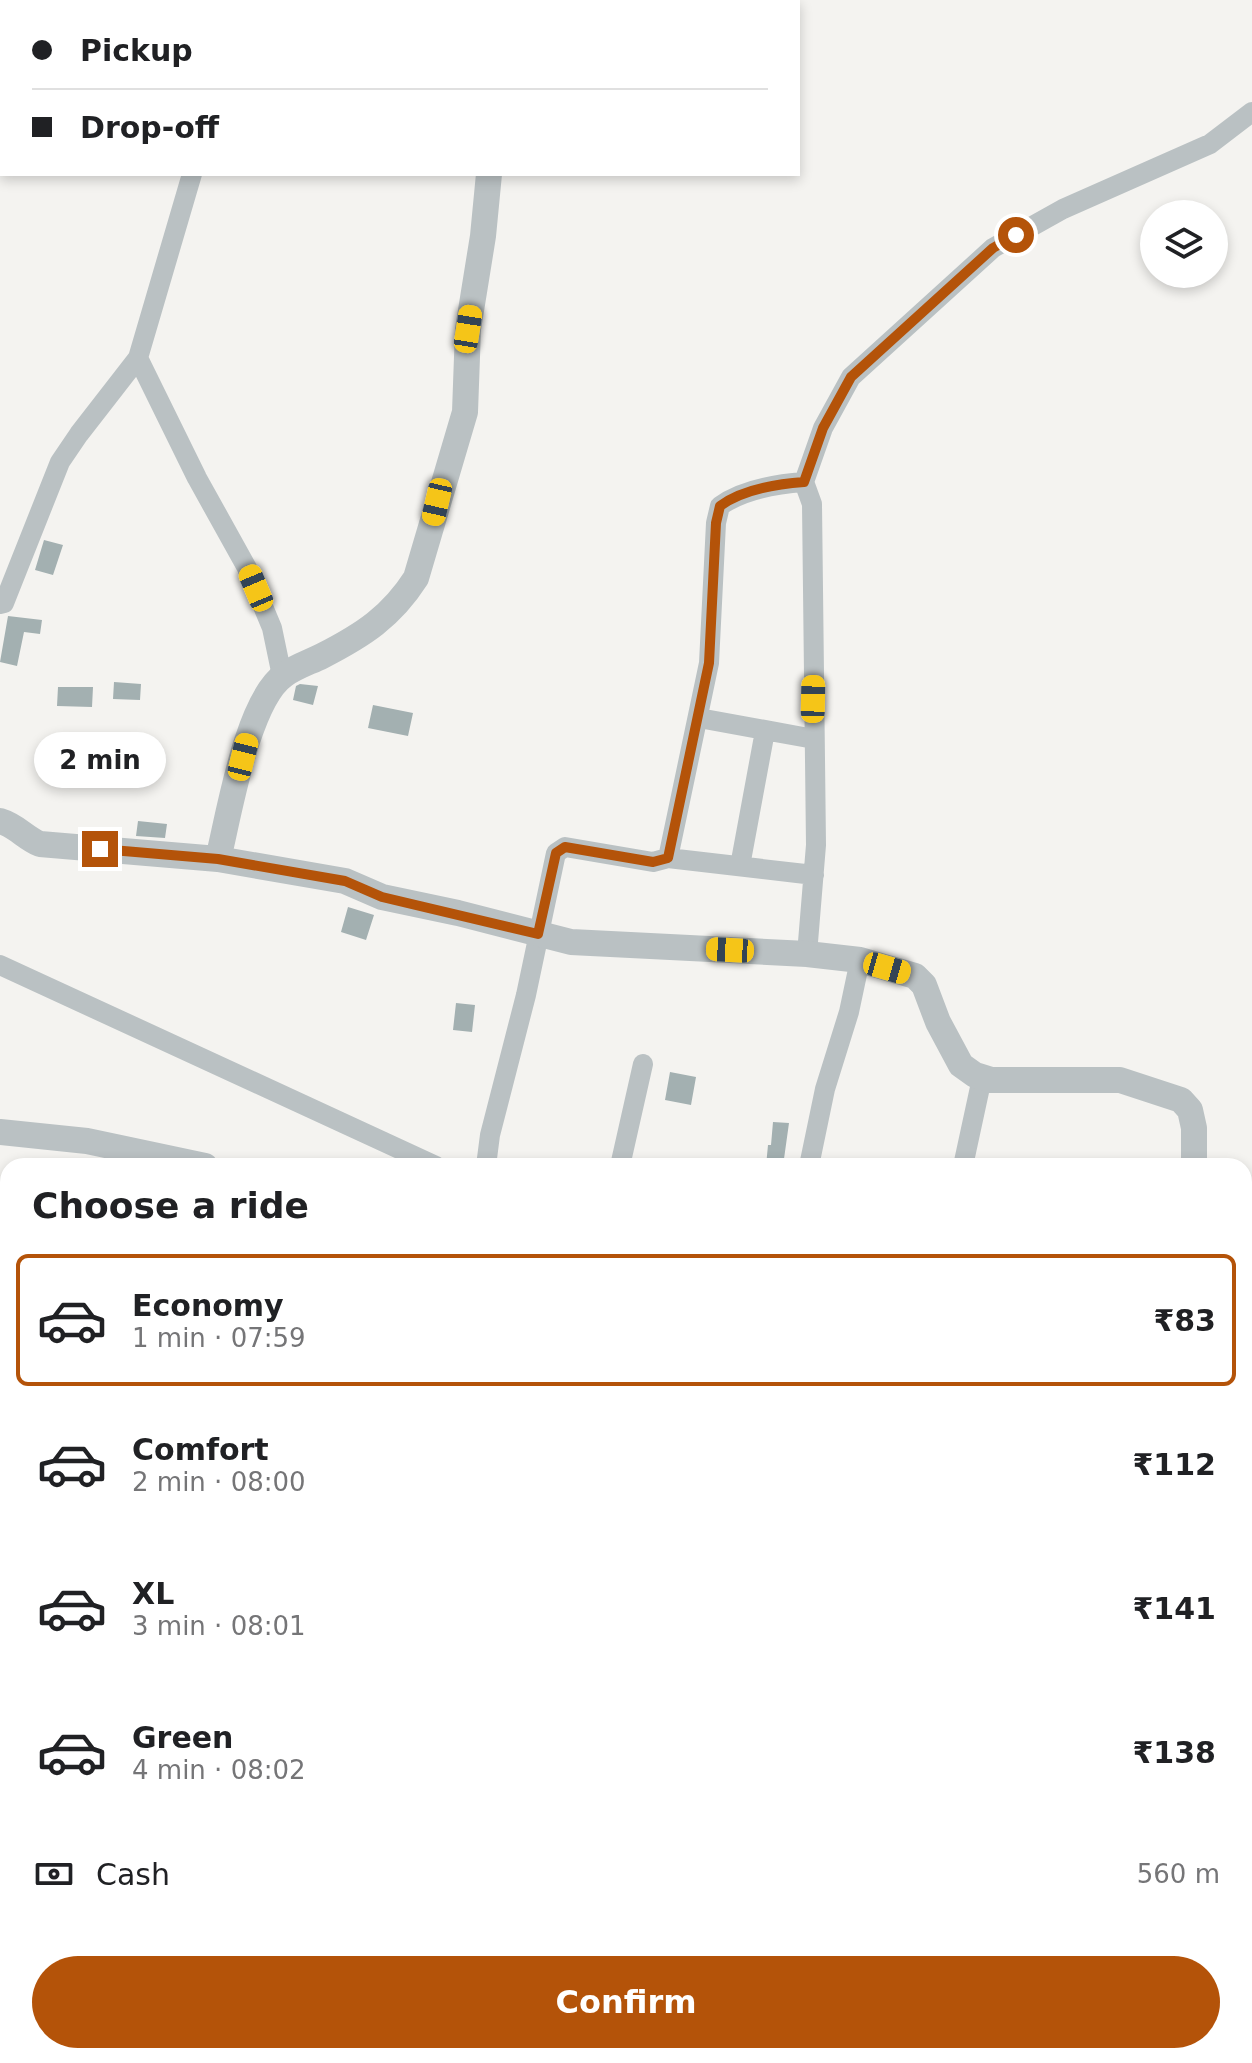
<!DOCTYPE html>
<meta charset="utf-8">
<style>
body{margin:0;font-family:"DejaVu Sans",sans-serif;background:#f2f2f2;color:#202124;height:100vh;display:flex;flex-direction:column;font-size:30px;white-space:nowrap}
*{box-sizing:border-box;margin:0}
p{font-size:26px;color:#757577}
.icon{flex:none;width:44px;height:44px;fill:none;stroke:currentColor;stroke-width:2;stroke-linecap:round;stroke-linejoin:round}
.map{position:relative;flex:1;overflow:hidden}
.details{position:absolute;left:0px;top:1158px;width:1252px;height:906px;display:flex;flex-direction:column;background:#fff;border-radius:24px 24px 0 0;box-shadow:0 4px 12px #0003}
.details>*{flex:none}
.banner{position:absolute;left:0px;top:0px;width:800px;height:176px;box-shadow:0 4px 12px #0003;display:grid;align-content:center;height:176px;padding:0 32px;background:#fff}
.tools{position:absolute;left:1140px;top:200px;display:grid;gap:16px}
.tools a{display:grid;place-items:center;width:88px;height:88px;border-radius:50%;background:#fff;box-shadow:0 4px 12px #0003;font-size:40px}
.end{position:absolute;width:36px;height:36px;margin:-18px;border:10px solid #b45309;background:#fff;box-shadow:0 0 0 4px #fff}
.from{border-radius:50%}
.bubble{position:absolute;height:56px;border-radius:28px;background:#fff;box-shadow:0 4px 12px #0003;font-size:26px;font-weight:700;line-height:56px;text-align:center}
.car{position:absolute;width:24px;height:48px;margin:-24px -12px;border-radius:10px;box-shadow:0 0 6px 2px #0007;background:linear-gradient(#f5c518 24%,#345 0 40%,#f5c518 0 76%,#345 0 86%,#f5c518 0)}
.banner b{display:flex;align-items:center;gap:28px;height:76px;font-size:30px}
.banner b+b{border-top:2px solid #e0e0e0}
.banner i{width:20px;height:20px;background:#202124}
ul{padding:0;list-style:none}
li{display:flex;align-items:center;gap:24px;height:132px;margin:0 16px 12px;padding:0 16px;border:4px solid transparent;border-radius:12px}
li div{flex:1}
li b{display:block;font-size:30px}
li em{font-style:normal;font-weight:700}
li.on{border-color:#b45309}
li>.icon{width:72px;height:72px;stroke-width:1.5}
h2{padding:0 32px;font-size:36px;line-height:96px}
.pay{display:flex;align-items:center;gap:20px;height:88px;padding:0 32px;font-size:30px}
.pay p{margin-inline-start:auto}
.cta{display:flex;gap:16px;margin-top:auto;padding:16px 32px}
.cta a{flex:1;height:92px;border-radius:48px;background:#b45309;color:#fff;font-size:32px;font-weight:700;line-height:92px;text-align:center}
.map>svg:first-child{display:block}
.building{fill:#a3b0b1}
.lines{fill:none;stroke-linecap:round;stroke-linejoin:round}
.minor{stroke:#bac1c3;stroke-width:20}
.tertiary{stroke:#bac1c3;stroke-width:26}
.route{stroke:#b45309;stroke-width:10}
</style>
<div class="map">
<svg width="1252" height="2063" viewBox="0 0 1252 2063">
<rect width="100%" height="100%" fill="#f4f3f0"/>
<path class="building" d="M44,540L63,545L53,575L35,570Z
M8,616L42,620L40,634L24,632L17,666L0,662Z
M114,682L141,684L140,700L113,699Z
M300,684L318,686L313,705L293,700L296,686Z
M58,687H93L92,707L57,706Z
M373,705L413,713L408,736L368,728Z
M138,821L167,824L165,838L136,836Z
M348,907L374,915L366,940L341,932Z
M456,1003L475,1005L472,1032L453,1030Z
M670,1072L696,1077L691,1105L665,1100Z
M773,1122L789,1123L783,1166H766L768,1145H771Z"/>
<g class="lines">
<path class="minor" d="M138,358L192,174
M804,482L812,504L816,845L807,954
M0,604L4,603L60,462L79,434L138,358L197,478L247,568L272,628L282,676
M699,718L814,739
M668,858L814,875
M740,866L765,731
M0,965L436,1166
M486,1166L490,1135L526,995L556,853L565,847L653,862L668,858L709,663L716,523L720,506C742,490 777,484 804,482L823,428L851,377L993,248L1063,209L1210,144L1252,112
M620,1166L643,1064
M809,1166L825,1089L849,1012L860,960
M963,1166L982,1078
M1244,1281L1252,1292
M1244,1331L1252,1324
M0,1579L8,1580
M1244,1853L1252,1848
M1244,1986L1252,1993
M0,2015L8,2020
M414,2056V2063
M150,2063V2056
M642,2063L643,2056
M1245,2063L1252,2043"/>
<path class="tertiary" d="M475,2L476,0
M0,821C17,826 25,838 40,844L218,859L345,881L382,897L458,913L571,942L807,954L860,960L915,976L924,985L938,1022L961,1065L975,1075L991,1080H1120L1181,1100L1190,1110L1194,1128V1166
M218,859C229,815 247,701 284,675C295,667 310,662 322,656C363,635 391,617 416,578L465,412L468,329L483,236L489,174
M0,1132L87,1141L205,1166
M1244,1209L1252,1206
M920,2056L971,2063
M28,2063L39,2056"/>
</g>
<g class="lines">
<path class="route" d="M100,849L218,859L345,881L382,897L538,934L556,853L565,847L653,862L668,858L709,663L716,523L720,506C742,490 777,484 804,482L823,428L851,377L993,248L1016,235"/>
</g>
</svg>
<div class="tools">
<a><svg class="icon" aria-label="layers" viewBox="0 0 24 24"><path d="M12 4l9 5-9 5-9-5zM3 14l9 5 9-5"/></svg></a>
</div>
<i class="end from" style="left:1016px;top:235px"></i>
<i class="end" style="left:100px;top:849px"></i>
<div class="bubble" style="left:34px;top:732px;width:132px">2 min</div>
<i class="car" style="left:468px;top:329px;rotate:9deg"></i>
<i class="car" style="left:437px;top:502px;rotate:193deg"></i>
<i class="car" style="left:256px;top:588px;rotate:337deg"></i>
<i class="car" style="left:813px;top:699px;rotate:1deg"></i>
<i class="car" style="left:243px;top:757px;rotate:14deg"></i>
<i class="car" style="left:730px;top:950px;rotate:273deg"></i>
<i class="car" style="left:887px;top:968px;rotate:106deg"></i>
<div class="banner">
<b><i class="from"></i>Pickup</b>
<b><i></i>Drop-off</b>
</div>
<section class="details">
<h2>Choose a ride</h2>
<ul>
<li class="on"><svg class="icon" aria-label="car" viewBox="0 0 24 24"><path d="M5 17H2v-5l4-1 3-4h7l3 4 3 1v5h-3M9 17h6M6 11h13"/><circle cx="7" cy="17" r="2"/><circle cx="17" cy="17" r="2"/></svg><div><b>Economy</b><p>1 min · 07:59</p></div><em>₹83</em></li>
<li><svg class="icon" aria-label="car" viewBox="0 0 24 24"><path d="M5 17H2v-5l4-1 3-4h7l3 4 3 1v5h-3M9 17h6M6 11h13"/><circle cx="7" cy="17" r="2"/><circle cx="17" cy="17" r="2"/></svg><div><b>Comfort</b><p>2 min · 08:00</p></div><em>₹112</em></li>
<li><svg class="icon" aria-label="car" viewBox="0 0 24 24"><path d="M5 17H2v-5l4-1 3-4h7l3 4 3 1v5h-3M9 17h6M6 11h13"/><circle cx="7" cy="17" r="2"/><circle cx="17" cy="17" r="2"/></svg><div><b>XL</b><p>3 min · 08:01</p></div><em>₹141</em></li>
<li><svg class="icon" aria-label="car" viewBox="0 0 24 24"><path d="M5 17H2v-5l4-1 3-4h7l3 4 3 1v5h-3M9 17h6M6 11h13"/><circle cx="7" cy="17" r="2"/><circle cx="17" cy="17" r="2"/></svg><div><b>Green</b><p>4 min · 08:02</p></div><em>₹138</em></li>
</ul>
<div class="pay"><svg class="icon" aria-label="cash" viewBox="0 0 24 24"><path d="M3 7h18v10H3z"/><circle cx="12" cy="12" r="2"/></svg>Cash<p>560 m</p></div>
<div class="cta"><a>Confirm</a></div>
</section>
</div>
